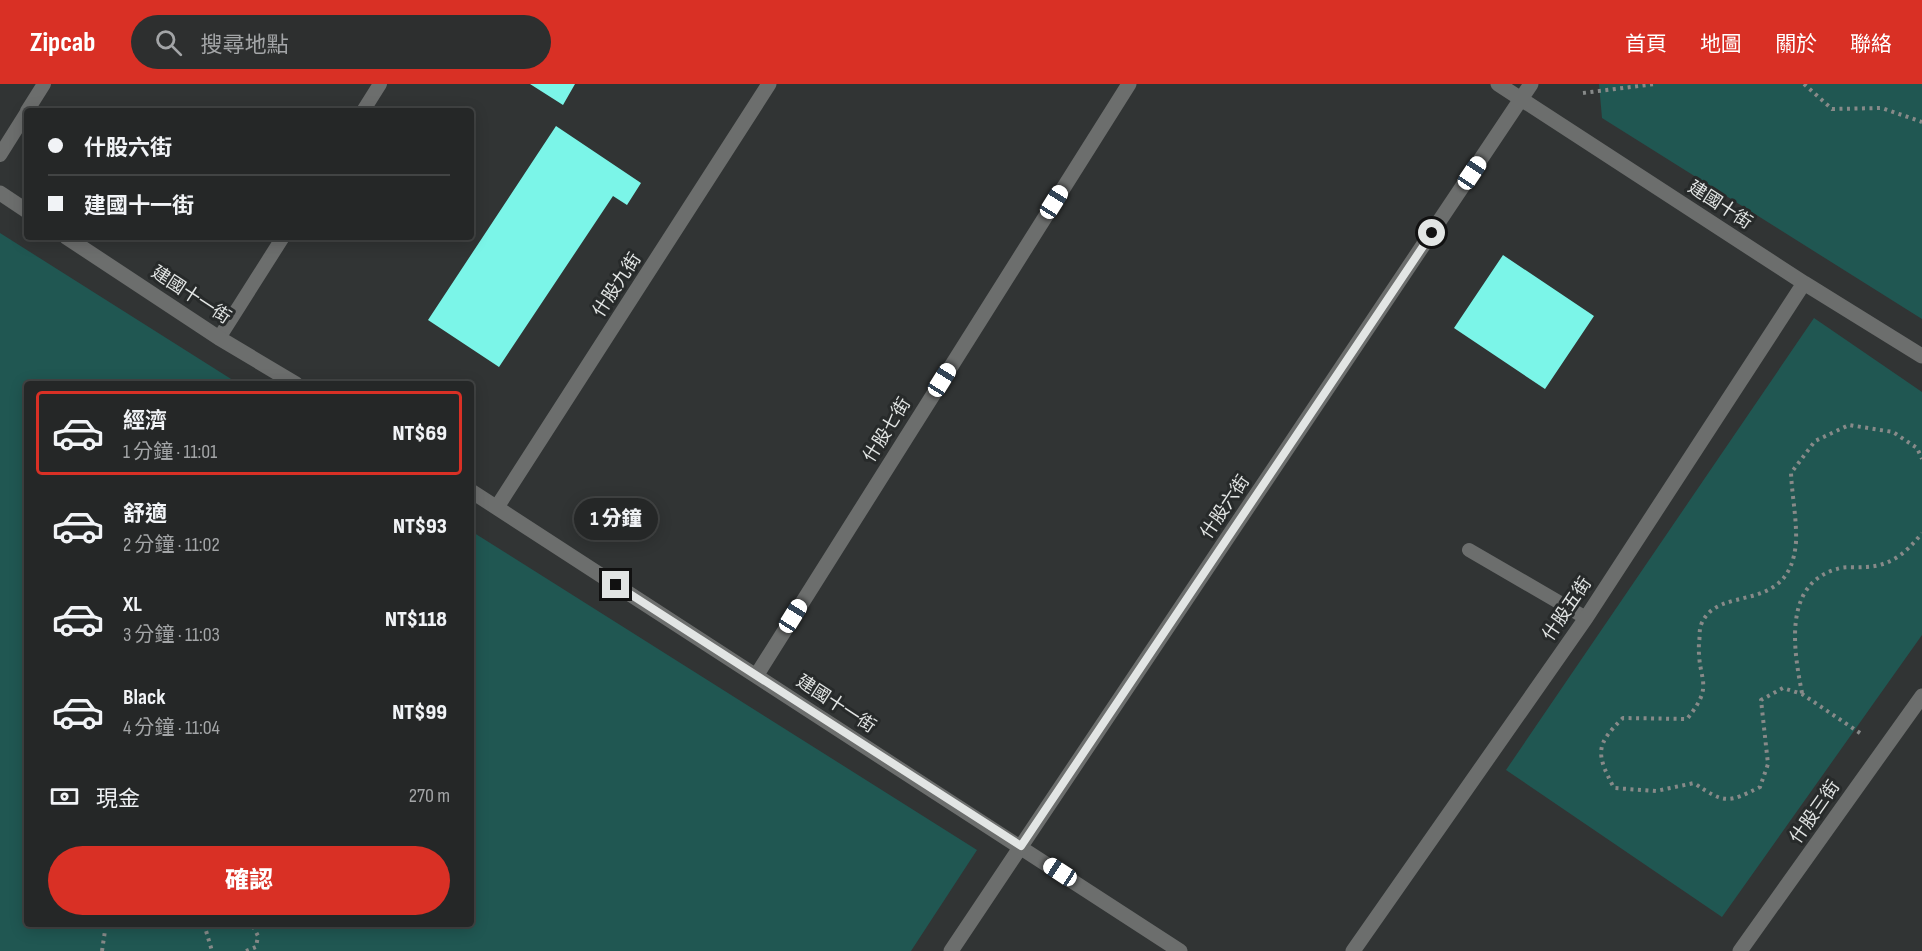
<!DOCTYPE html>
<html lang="zh-TW">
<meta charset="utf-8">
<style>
body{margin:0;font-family:"Sofia Sans Condensed","Noto Sans TC",sans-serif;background:#2d2f2f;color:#f1f3f6;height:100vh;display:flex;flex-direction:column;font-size:22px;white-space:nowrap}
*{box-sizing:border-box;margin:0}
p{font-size:20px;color:#a3a5a7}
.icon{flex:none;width:33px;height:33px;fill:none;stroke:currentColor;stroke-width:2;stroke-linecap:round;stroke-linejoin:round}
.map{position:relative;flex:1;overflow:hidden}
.drawer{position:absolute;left:24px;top:297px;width:450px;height:546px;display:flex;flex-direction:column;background:#252727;border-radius:6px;box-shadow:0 3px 15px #0003,0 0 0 2px #424444}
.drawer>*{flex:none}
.guide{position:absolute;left:24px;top:24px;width:450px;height:132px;border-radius:6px;box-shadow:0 3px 15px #0003,0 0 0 2px #424444;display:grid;align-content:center;height:132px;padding:0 24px;background:#252727}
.end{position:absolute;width:27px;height:27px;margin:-14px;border:8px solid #e2e5e4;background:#111;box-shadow:0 0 0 3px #111}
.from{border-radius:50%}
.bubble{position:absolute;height:42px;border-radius:21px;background:#252727;box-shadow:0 3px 15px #0003,0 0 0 2px #424444;font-size:20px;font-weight:800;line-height:42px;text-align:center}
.car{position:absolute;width:18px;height:36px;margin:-18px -9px;border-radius:8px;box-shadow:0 0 4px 2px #0007;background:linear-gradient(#fff 24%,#345 0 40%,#fff 0 76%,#345 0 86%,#fff 0)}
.guide b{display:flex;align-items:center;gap:21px;height:57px;font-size:22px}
.guide b+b{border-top:2px solid #424444}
.guide i{width:15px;height:15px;background:#f1f3f6}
ul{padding:10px 0 0;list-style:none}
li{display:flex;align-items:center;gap:18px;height:84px;margin:0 12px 9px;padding:0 12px;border:3px solid transparent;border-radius:6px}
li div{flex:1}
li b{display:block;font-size:22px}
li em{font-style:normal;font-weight:800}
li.on{border-color:#d93025}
li>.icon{width:54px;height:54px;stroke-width:1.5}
.pay{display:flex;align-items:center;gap:15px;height:66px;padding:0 24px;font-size:22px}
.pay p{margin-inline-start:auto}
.cta{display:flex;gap:12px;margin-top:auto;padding:12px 24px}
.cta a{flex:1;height:69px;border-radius:36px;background:#d93025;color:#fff;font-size:24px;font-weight:800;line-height:69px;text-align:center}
header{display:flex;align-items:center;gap:36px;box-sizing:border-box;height:84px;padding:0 30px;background:#d93025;color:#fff}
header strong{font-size:28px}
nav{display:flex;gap:33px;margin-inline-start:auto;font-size:21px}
.search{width:420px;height:54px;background:#2d2f2f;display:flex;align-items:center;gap:15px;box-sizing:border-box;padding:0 21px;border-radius:33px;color:#a3a5a7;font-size:22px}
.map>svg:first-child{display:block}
.green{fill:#205752}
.building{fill:#7bf5e8}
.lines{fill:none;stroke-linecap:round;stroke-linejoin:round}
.path{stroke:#878a89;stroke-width:4;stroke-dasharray:3 4.5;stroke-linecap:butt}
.lane{stroke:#6c6e6d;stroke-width:14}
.street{stroke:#6c6e6d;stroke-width:15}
.route{stroke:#e2e5e4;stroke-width:8}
.labels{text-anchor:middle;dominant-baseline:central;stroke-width:6;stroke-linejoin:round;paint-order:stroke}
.street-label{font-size:18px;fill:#e2e5e4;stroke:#272a2a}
</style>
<header>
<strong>Zipcab</strong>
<div class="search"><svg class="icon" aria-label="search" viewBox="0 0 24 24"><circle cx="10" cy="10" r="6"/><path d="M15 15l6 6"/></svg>搜尋地點</div>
<nav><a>首頁</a><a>地圖</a><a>關於</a><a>聯絡</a></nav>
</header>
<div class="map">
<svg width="1922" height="867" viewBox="0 0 1922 867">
<rect width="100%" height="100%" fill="#313434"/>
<path class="green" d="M1599,0H1922V235L1602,34Z
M0,149L239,300H27V840H471V447L977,766L911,867H0Z
M1814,234L1922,308V551L1722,833L1506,686Z"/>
<path class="building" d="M530,0H575L563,21Z
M556,42L641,99L627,121L613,112L499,283L428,236Z
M1503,171L1594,232L1545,305L1454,244Z"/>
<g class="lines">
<path class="path" d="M1804,0L1832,25L1882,24L1922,38
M1583,9L1655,0
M1802,609C1794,568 1782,500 1837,485C1845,482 1856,484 1865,483C1891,482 1906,469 1922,449
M1860,649L1802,610L1783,604L1761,616L1768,680L1760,703C1728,719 1725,720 1694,699L1656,707L1614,704C1596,670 1595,661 1623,634L1687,635C1716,599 1697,598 1699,559C1700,554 1699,546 1701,541C1717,498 1790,534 1796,458C1797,436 1792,412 1791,389L1815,357L1849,341L1893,348L1917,364L1922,375
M204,840L212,867
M102,867L106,840
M246,867L256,863L258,852L252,840"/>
<path class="lane" d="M27,27L44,0
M363,27L380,0
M0,71L27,28
M219,254L283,153
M1469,466L1586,534"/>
<path class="street" d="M1498,0L1804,199L1922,272
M0,109L27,127
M66,153L219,254L296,300
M471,407L1180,867
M497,423L769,0
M756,592L1129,0
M951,867L1531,0
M1353,867L1586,534L1804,199
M1740,867L1922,612"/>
</g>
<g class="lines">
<path class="route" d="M616,501L1021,762L1432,149"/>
</g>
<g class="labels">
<g class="street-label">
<text transform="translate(1720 121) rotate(33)">建國十街</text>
<text transform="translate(617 201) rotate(-57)">什股九街</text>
<text transform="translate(191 211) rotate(33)">建國十一街</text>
<text transform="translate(887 346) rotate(-58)">什股七街</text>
<text transform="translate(1225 423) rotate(-56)">什股六街</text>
<text transform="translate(1567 525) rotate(-56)">什股五街</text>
<text transform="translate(836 620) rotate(33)">建國十一街</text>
<text transform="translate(1815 728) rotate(-55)">什股三街</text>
</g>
</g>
</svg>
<i class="end from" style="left:1432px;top:149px"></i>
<i class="end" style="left:616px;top:501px"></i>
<div class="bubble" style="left:574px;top:414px;width:84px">1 分鐘</div>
<i class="car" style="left:1472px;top:89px;rotate:34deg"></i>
<i class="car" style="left:1054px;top:118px;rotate:32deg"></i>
<i class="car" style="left:942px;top:296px;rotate:32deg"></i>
<i class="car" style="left:793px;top:532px;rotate:32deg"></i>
<i class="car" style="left:1060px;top:788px;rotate:303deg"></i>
<div class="guide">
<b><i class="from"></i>什股六街</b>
<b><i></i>建國十一街</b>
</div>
<section class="drawer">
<ul>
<li class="on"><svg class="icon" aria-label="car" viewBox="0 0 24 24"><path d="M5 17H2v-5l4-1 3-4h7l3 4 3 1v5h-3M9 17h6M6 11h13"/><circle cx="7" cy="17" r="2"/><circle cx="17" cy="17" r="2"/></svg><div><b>經濟</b><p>1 分鐘 · 11:01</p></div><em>NT$69</em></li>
<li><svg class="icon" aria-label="car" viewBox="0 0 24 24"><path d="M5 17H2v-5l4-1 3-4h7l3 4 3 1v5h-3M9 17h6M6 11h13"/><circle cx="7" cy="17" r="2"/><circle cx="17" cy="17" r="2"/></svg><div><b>舒適</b><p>2 分鐘 · 11:02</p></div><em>NT$93</em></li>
<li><svg class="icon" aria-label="car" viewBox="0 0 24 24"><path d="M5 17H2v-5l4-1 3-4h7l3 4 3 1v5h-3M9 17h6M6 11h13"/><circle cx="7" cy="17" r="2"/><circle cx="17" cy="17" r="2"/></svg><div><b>XL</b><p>3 分鐘 · 11:03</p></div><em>NT$118</em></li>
<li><svg class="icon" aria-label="car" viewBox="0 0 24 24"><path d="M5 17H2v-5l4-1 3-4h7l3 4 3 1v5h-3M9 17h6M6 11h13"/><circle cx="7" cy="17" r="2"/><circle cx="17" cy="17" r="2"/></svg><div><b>Black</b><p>4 分鐘 · 11:04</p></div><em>NT$99</em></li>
</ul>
<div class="pay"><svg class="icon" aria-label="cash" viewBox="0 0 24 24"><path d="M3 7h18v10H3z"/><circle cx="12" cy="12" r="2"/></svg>現金<p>270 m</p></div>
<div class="cta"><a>確認</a></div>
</section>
</div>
